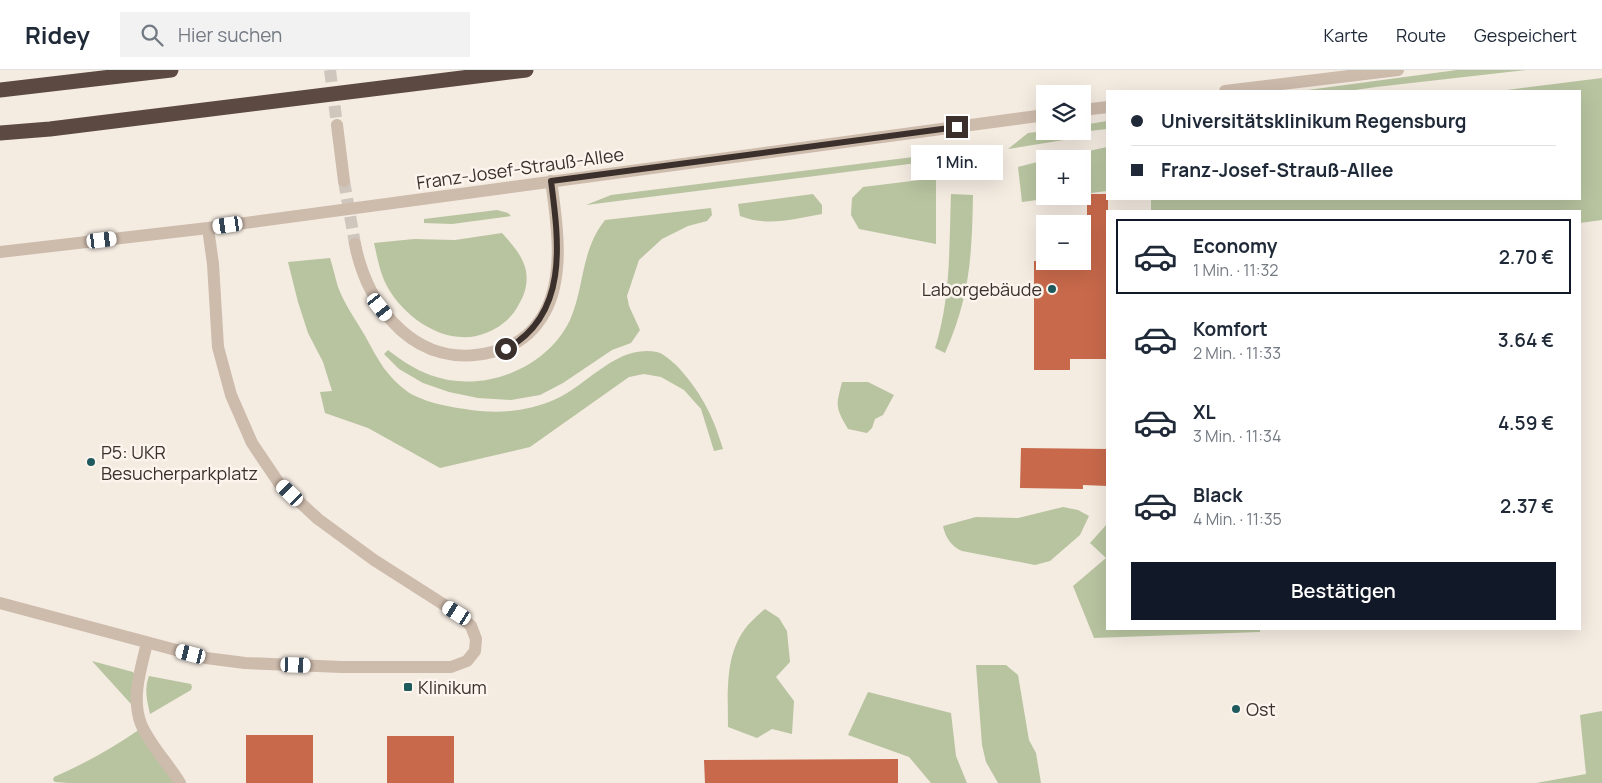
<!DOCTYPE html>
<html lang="de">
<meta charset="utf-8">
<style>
body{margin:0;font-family:Manrope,sans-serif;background:#f2f2f3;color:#1f2937;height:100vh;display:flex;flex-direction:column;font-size:19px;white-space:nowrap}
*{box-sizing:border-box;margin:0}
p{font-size:16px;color:#747a83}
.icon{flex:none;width:28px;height:28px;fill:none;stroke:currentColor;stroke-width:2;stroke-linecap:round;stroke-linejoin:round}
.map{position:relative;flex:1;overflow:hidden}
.panel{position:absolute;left:1106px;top:140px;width:475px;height:420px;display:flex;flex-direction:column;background:#fff;border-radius:0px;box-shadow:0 5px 20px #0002}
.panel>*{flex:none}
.banner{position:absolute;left:1106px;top:20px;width:475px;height:110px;border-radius:0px;box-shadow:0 5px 20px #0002;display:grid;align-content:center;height:110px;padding:0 25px;background:#fff}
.buttons{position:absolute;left:1036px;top:15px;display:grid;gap:10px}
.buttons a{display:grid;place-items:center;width:55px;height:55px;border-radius:0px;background:#fff;box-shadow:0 5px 20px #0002;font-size:25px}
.end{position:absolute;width:22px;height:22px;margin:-11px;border:6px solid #3b302b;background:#fff;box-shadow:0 0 0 2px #fff}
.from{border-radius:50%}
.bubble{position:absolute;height:35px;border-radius:0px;background:#fff;box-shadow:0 5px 20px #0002;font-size:16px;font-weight:600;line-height:35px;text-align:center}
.car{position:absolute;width:15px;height:30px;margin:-15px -8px;border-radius:6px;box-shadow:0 0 4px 1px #0007;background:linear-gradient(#fff 24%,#345 0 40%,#fff 0 76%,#345 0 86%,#fff 0)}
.banner b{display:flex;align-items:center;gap:18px;height:48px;font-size:19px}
.banner b+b{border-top:1px solid #e0e1e3}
.banner i{width:12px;height:12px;background:#1f2937}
ul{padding:9px 0 0;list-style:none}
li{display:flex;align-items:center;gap:15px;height:75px;margin:0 10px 8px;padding:0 15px;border:2px solid transparent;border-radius:0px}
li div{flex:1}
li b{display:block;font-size:19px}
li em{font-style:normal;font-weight:600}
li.current{border-color:#111827}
li>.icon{width:45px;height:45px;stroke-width:1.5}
.action{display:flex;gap:10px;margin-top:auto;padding:10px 25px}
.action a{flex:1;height:58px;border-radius:0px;background:#111827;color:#fff;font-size:20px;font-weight:600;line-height:58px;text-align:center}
header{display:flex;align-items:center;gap:30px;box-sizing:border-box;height:70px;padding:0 25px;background:#fff;border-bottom:1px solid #e0e1e3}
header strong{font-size:24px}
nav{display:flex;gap:28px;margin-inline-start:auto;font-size:18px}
.search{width:350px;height:45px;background:#f2f2f3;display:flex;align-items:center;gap:12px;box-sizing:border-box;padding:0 18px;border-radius:0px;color:#747a83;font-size:19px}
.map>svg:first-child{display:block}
.green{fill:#b8c4a0}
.building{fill:#c8694b}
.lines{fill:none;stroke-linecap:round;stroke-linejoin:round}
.minor-tunnel{stroke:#cfc6bd;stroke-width:12;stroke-dasharray:12 6;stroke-linecap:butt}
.minor{stroke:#cdbbac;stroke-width:12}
.highway{stroke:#5c4a42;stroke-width:15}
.route{stroke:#3b302b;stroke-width:6}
.poi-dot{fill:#1f5a5e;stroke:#fbf5ee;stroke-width:2}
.labels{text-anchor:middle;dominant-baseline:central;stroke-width:5;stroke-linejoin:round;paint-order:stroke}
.street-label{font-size:18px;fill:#3b302b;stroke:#fbf5ee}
.poi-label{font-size:18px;fill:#3b302b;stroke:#fbf5ee;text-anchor:start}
</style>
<header>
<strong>Ridey</strong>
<div class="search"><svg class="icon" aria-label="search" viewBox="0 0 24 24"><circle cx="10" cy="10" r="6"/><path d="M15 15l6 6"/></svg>Hier suchen</div>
<nav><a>Karte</a><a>Route</a><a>Gespeichert</a></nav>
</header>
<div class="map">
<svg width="1602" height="713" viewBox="0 0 1602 713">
<rect width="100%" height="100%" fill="#f4ebe1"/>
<path class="green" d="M1457,0H1526L1376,17L1348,21H1300Z
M1602,8V150L1580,153V141H1151V129H1580V21H1499Z
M1107,51V59L1089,61L1070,69L1008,79L1028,63L1045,61H1082L1083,55Z
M1107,77V121L1083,124L1082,89H1052Z
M961,81L972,86L586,135L611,125Z
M1045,90V126H1067L1022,132L1018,97Z
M936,108V174L859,159L851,145L852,128L863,117Z
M813,124L822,135V144C793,149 768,157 740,146L738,134Z
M951,124L973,125C972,185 970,227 945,283L935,278C951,228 949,176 951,124Z
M711,138L712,145L707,151L688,156L662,169L639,190L627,226L629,236L640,260L631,273L612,280L563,313L540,325L511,330L478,328L449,322L423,313L399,299L384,284L388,280C401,290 414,299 430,305C481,324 546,300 570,250C585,216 580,182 605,150Z
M497,140L508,143L511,146L452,154L424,153V149Z
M502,163C512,174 523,186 526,201C528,213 525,224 519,234C512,248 500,258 486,263C446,279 400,246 384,210C379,198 377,186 374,173L414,169L455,170Z
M330,188C333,197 335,207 338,217C344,233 355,249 364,264C371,276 378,291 387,302C393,310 405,321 413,325C431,334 451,337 471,340C501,344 529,341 556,329C589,314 617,274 657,282C663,283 670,290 675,294C700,320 713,345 723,379L714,381L701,339L684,320L661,307L644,304L629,307L530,377L440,398L368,358L325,343L320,322L332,321L323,292L308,263L298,232L288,192Z
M842,312H868L894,325L883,345L875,349L872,358L867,363L848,359C835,337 836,336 842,312Z
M1063,437L1078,440L1089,446L1080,465L1050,491L1035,495L962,481C952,477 945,467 943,456L976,447L1018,448Z
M1107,454L1108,559H1260V562L1094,568L1073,516L1106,488L1090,473Z
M765,539L779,548L787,561L790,592L776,607L794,631L792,664L772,659L757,668L728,657C728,623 724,583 748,555C753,550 759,544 765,539Z
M92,591L133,602L135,605L133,634H131Z
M976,595H1006L1018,605L1029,670L1036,683L1041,713H998L986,692L982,675Z
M149,606L191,614L192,617L191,620L150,644C147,631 144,619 149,606Z
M868,622L951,643L956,686L967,713H931L909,687L848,665Z
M1602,641V713H1536L1586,704L1580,645Z
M140,659L178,713H68L55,712L53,710L54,707C84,694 113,678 140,659Z"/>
<path class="building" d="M1087,124H1108V289H1070V300H1034V191H1087Z
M1021,378L1108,379V416L1083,415V419L1020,418Z
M246,665H313V713H246Z
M387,666H454V713H387Z
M898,689V713H705L704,690Z"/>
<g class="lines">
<path class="minor-tunnel" d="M330,0L337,55
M344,111L355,174"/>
<path class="minor" d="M1225,21L1398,0
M1082,40L1108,37
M337,55L344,111
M355,174C368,241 419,301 492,282C515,277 533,264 545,242C565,205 557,152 551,111
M0,182L208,158L1045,45
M0,533L206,588L245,593L342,597H451L467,591L475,581L476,569L471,556L457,543L374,490L318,449L279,413L252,373L231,325L218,277L213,194L208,158
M147,573C141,598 131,628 141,654C150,675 168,693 180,713"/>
<path class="highway" d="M0,20L171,0
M0,63L50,59L526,0"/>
</g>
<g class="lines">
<path class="route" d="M506,279C569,245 559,172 551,111L957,57"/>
</g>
<g class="poi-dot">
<circle cx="1052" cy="219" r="5"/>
<circle cx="91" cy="392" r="5"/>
<rect x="403" y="612" width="10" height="10" rx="2.5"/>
<circle cx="1236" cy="639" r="5"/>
</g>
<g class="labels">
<g class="street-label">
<text transform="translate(520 98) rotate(-8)">Franz-Josef-Strauß-Allee</text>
</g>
<g class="poi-label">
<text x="1042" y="219" text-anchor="end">Laborgebäude</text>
<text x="101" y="382">P5: UKR<tspan x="101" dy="21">Besucherparkplatz</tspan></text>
<text x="418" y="617">Klinikum</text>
<text x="1246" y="639">Ost</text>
</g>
</g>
</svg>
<div class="buttons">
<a><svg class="icon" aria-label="layers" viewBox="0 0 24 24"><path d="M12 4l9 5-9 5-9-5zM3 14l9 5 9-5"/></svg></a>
<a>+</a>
<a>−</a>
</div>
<i class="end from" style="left:506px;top:279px"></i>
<i class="end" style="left:957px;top:57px"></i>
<div class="bubble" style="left:911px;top:75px;width:92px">1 Min.</div>
<i class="car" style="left:228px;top:155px;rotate:262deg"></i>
<i class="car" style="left:102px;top:170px;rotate:83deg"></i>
<i class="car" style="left:380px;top:237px;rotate:142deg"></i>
<i class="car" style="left:290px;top:423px;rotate:314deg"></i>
<i class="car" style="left:457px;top:543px;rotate:302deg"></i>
<i class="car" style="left:191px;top:584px;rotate:284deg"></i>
<i class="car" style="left:296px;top:595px;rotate:92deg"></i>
<div class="banner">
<b><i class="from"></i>Universitätsklinikum Regensburg</b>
<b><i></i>Franz-Josef-Strauß-Allee</b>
</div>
<section class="panel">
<ul>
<li class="current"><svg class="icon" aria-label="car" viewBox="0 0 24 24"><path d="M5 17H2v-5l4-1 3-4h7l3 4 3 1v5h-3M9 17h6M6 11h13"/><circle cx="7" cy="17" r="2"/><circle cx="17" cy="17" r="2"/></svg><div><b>Economy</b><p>1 Min. · 11:32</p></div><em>2.70 €</em></li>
<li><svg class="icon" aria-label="car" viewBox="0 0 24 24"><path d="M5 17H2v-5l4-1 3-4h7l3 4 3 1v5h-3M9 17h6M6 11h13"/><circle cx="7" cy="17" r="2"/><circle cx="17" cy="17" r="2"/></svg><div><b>Komfort</b><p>2 Min. · 11:33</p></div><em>3.64 €</em></li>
<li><svg class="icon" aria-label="car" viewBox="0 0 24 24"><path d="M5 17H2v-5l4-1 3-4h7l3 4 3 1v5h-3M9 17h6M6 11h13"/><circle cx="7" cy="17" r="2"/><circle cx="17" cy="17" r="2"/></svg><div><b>XL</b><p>3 Min. · 11:34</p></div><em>4.59 €</em></li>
<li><svg class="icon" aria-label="car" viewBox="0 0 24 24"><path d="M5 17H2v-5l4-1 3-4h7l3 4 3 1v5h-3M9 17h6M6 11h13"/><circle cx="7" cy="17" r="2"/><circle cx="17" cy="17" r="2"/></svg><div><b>Black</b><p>4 Min. · 11:35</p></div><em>2.37 €</em></li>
</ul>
<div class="action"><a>Bestätigen</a></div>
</section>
</div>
